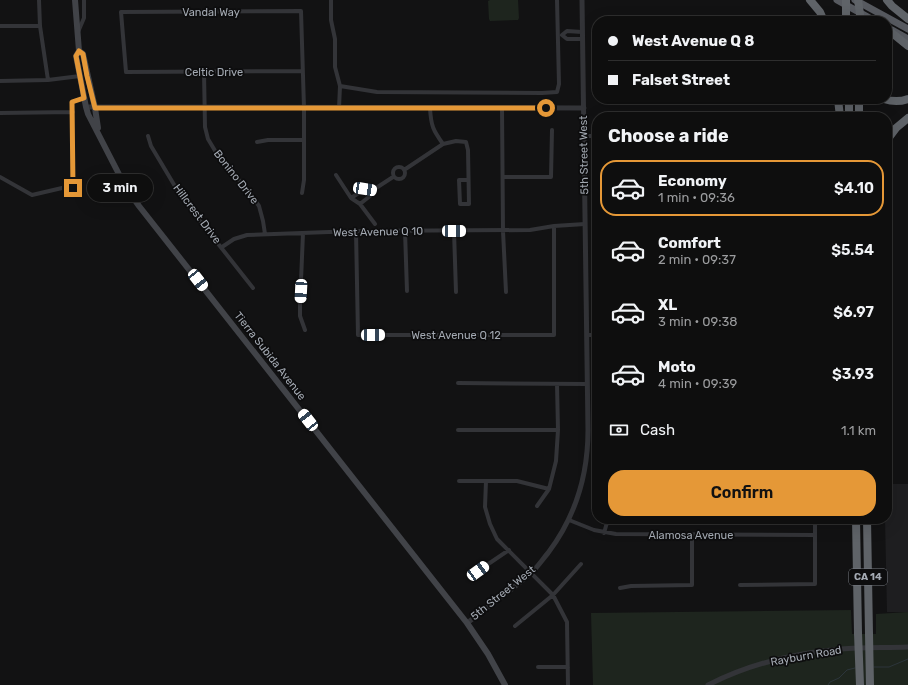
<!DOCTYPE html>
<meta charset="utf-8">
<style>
body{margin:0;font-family:Rubik,sans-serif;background:#171717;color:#f1f3f6;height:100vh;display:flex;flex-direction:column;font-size:15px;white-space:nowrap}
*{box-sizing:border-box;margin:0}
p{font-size:13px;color:#9b9c9e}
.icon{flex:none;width:22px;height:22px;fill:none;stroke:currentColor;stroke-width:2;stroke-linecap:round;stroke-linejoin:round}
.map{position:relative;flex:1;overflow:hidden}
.details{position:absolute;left:592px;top:112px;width:300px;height:412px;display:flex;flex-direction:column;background:#0e0e0e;border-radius:16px;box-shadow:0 4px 16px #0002,0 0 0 1px #2e2e2e}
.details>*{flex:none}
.top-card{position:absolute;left:592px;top:16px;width:300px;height:88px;border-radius:16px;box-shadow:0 4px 16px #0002,0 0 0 1px #2e2e2e;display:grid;align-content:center;height:88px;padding:0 16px;background:#0e0e0e}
.end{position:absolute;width:18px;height:18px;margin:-9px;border:5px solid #e59837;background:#111;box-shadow:0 0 0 2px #111}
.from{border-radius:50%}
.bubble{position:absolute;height:28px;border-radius:14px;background:#0e0e0e;box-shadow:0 4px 16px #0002,0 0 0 1px #2e2e2e;font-size:13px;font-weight:600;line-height:28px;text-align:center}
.car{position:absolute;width:12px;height:24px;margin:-12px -6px;border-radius:5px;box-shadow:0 0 3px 1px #0007;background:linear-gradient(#fff 24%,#345 0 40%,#fff 0 76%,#345 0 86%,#fff 0)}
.top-card b{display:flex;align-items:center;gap:14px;height:38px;font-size:15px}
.top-card b+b{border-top:1px solid #2e2e2e}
.top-card i{width:10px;height:10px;background:#f1f3f6}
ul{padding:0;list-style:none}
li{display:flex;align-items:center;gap:12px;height:56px;margin:0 8px 6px;padding:0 8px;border:2px solid transparent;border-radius:16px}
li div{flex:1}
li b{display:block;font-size:15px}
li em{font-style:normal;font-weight:600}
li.selected{border-color:#e59837}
li>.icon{width:36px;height:36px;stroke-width:1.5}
h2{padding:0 16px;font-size:18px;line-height:48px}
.pay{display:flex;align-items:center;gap:10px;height:44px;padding:0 16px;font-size:15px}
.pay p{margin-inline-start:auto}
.primary-button{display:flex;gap:8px;margin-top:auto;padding:8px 16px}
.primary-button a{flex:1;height:46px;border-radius:16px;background:#e59837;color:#111;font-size:16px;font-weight:600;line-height:46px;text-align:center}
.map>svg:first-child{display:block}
.built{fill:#1e1e20}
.green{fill:#1e251e}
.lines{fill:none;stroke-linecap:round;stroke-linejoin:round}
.stream{stroke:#2c353b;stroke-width:1}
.minor{stroke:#333438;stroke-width:4}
.tertiary{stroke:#333438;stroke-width:5}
.secondary{stroke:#414348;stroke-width:6}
.trunk{stroke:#575a60;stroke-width:7}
.motorway{stroke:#5f6368;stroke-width:8}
.motorway-bridge{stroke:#5f6368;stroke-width:8}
.route{stroke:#e59837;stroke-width:5}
.labels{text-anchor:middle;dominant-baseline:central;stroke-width:3.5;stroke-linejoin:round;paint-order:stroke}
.shield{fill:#0d0d0e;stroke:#777b82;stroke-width:1}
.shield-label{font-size:10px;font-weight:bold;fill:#a4aab3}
.street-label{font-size:11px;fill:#a4aab3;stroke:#0d0d0e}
</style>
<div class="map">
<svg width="908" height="685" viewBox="0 0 908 685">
<rect width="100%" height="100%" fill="#121213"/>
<path class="built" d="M887,484H908V612H887L885,519H887Z"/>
<path class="green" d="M490,0H518L519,18L518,20L490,21L489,19L488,1Z
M592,255H597V329L593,327Z
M851,610L852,634H876V614L908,612V685H593L591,613Z"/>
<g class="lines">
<path class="stream" d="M874,667H889L908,659
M828,685L830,682L839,678L847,670L855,668"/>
<path class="minor" d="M39,0L40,26L48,80
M331,0V20L335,39V67L340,86L377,92L542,93L557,92L559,84L557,0
M0,26H40
M78,32L84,18V0
M582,32L567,31L562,35L567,39H582
M302,71L126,72L121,12L301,11L304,108
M204,72L205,127L208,139L217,154L249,192L259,206L263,221L265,234
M0,81L48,80L80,76
M339,108L340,86
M430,108C431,126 433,130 443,144
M502,108L503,231L506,292
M0,113L73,112
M148,136L151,146L182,198L253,288
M584,136H597
M257,142L268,140H304
M393 173a6 6 0 1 1 12 0a6 6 0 1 1-12 0Z
M404,170L443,144L456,141L466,142L468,150L469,204H460L459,180H468
M336,175L351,198L360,204L370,196L373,190L393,177
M0,177L32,195L62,188L73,187L72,102L84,97
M503,177H551L552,130
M302,193L304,180V108
M351,198L365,189L373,190
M360,204L375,224
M356,231L358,335H554V226
M405,231L407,291
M454,231L456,292
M303,233L300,305V316L305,330
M222,247L234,239L247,235L356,231L530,230L554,226L585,224
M587,335H597
M458,383L587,384
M458,430H558
M459,481H517L549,489
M486,481L485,507L490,524L497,539L553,595L567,622L568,685
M537,506L549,489L556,461L558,430L557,384
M569,520L594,530L616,534L815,535
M604,533L608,519
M478,571L509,550
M740,585L815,584V519
M620,588L631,586L692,585V535
M515,626L553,595L581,564
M538,667H568"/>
<path class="tertiary" d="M86,107L584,108
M467,623C488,607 510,591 530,574C537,568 542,560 548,553C576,516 588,476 588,430L582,0
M708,685C749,664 795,653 841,649C863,647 886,648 908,647"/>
<path class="secondary" d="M75,0L79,51L76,56L86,107L88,114L124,184L139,206L467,623L488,654L505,685
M79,51L83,54L95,108L98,128"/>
<path class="trunk" d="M837,0L875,21
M855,0L908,29
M892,30L908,39"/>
<path class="motorway" d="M810,0L820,12L824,21
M887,0L892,6L908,19
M887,29L908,46
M838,99L840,117
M849,99V117
M859,99V117
M884,99C893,102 900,102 908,99
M887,140L896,128L908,118
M856,519L858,633
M867,519L869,634"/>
<path class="motorway-bridge" d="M846,0V20
M858,0L861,21
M858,633L860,685
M869,634L870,685"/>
</g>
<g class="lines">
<path class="route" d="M73,188L72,102L84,98L76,56L79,51L83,54L87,76L95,108H546"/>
</g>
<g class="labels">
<rect class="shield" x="849" y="569" width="38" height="16" rx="3"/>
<g class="shield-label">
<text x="868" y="577">CA 14</text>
</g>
<g class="street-label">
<text x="211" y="12">Vandal Way</text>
<text x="214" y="72">Celtic Drive</text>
<text transform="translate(584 155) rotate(-91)">5th Street West</text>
<text transform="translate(236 177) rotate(52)">Bonino Drive</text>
<text transform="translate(197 214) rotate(53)">Hillcrest Drive</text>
<text transform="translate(378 232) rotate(-1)">West Avenue Q 10</text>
<text x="456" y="335">West Avenue Q 12</text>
<text transform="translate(270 356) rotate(52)">Tierra Subida Avenue</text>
<text x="691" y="535">Alamosa Avenue</text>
<text transform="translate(503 593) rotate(-39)">5th Street West</text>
<text transform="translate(806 656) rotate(-10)">Rayburn Road</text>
</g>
</g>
</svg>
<i class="end from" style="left:546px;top:108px"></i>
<i class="end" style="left:73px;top:188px"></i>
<div class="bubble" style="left:87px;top:174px;width:66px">3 min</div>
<i class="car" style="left:365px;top:189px;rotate:99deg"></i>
<i class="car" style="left:454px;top:231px;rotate:90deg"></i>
<i class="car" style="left:198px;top:280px;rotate:142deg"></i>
<i class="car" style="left:301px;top:291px;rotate:183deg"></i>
<i class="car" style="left:373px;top:335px;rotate:90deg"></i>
<i class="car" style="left:308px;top:420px;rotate:322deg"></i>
<i class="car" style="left:478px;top:571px;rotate:54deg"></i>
<div class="top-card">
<b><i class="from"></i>West Avenue Q 8</b>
<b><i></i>Falset Street</b>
</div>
<section class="details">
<h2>Choose a ride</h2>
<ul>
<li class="selected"><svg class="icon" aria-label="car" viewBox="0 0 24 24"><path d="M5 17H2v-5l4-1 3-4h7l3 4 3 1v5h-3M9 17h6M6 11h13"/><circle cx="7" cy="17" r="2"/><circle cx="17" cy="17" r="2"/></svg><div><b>Economy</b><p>1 min · 09:36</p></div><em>$4.10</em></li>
<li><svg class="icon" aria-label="car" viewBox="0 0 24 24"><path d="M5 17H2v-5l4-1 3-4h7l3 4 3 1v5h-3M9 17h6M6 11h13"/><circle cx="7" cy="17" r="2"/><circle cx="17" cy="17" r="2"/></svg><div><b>Comfort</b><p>2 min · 09:37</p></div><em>$5.54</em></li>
<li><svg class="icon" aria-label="car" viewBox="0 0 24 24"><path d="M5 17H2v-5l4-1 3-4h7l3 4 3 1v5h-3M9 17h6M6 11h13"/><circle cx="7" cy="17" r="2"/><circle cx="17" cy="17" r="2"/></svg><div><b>XL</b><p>3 min · 09:38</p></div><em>$6.97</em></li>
<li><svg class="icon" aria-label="car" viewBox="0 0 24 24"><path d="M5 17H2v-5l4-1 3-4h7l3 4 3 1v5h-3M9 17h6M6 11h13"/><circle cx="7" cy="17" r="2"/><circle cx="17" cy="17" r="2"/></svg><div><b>Moto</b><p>4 min · 09:39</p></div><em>$3.93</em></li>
</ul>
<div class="pay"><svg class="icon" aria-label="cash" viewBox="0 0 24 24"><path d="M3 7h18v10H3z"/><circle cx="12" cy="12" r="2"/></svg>Cash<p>1.1 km</p></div>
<div class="primary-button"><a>Confirm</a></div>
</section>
</div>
